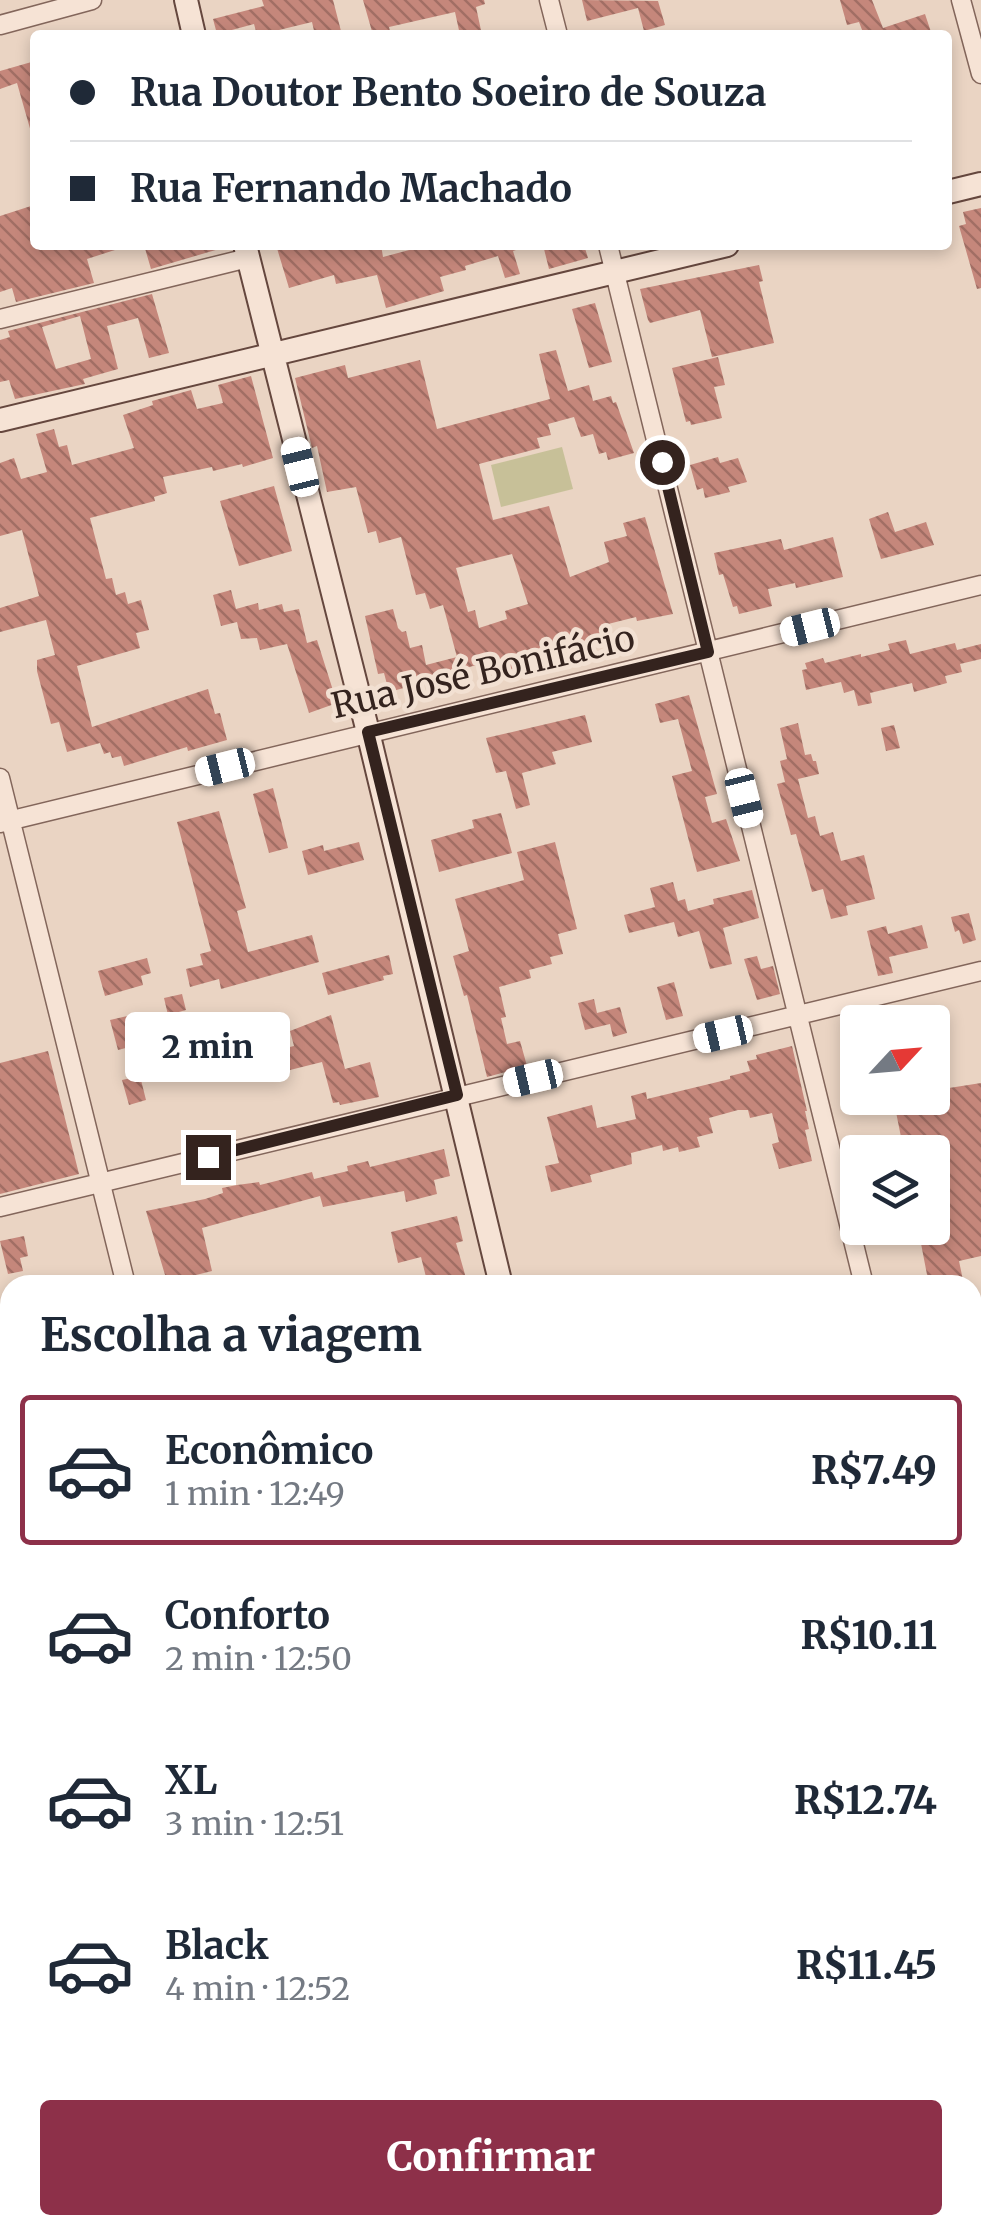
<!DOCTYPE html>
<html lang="pt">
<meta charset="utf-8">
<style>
body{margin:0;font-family:Merriweather,serif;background:#f2f2f3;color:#1f2937;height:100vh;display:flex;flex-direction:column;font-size:38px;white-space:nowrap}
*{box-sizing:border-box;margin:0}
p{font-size:32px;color:#747a83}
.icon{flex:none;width:55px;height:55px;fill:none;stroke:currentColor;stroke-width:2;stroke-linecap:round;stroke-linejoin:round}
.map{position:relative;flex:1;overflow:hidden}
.panel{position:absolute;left:0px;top:1275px;width:982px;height:960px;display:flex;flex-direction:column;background:#fff;border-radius:30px 30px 0 0;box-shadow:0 5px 15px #0003}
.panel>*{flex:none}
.banner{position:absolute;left:30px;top:30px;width:922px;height:220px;border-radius:10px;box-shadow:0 5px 15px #0003;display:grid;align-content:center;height:220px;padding:0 40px;background:#fff}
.needle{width:65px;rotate:64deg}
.controls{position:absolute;left:840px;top:1005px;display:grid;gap:20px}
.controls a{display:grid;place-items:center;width:110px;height:110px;border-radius:10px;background:#fff;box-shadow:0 5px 15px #0003;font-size:50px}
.end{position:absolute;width:45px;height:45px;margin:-22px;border:12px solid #34231e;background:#fff;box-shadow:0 0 0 5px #fff}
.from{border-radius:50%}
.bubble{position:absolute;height:70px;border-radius:10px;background:#fff;box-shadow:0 5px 15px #0003;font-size:32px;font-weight:800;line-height:70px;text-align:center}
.car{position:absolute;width:30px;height:60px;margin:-30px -15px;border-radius:12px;box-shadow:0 0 8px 2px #0007;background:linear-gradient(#fff 24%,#345 0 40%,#fff 0 76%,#345 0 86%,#fff 0)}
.banner b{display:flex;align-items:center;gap:35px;height:95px;font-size:38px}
.banner b+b{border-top:2px solid #e0e1e3}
.banner i{width:25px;height:25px;background:#1f2937}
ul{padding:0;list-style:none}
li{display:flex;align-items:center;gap:30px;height:150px;margin:0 20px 15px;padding:0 20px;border:5px solid transparent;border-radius:10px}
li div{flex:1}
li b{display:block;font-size:38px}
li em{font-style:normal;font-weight:800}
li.active{border-color:#8d3049}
li>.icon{width:90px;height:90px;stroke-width:1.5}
h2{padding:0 40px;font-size:45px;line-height:120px}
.action{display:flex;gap:20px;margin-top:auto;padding:20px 40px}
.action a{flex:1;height:115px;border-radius:10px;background:#8d3049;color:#fff;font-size:40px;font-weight:800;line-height:115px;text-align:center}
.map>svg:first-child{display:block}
.garden{fill:#c7c098}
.building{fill:url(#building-back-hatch);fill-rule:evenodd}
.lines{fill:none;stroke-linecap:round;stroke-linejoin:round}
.street-casing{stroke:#83665b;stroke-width:21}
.secondary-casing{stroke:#65473e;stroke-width:26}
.street{stroke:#f6e3d5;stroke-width:18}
.secondary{stroke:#f6e3d5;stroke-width:22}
.route{stroke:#34231e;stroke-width:12}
.labels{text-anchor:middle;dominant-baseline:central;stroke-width:9;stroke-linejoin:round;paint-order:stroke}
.street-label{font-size:35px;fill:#34231e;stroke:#f2e0d2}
</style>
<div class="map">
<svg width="981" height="2235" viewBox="0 0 981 2235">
<defs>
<pattern id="building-back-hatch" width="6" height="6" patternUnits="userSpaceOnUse" patternTransform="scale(2.5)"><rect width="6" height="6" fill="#c5877b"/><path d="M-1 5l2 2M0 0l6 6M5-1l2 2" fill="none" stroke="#a16e64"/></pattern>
</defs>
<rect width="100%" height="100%" fill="#ead4c3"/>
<path class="garden" d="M562,447L573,489L501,507L491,465Z"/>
<path class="building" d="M262,0H333L342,35H315L312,22L279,30L280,35H257L254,24L217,34L213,19L264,6Z
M363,0H484L485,4L476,7L482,35H460L455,12L389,27L391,35H373Z
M582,0L658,1L665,25L644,31L638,8L587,21Z
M840,0H872L883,28L925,14L932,35H864L859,22L847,25Z
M35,61V132H31L17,83L0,89V71Z
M31,206L35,220V245H121V248L87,259L94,283L16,302L12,288L0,292V216Z
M981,208V288L977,289L959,226L966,224L963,212Z
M144,245H218L219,249L151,269Z
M276,245H381L383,257L428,245H521L522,248L513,251L520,274L505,278L498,256L465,266L466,270L440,277L444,291L386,308L377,275L336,284L334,275L289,288Z
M543,245H584L588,258L549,269Z
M759,265L763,281L759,282L774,343L712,357L700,310L650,323L648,320L640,289Z
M152,294L169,353L149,358L138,318L107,326L118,369L83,379L85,384L15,399L9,380L0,382V340L10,337L8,331ZM80,316L91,359L56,369L42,327Z
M595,303L612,362L589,368L572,309Z
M556,350L568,391L589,385L593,401L611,396L613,403L616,402L634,453L608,460L606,452L599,454L593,434L581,437L574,417L548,424L551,435L537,438L540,448L479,464L493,520L549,506L570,577L609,562L604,542L627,536L623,523L645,517L673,614L637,621L636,617L608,624L613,641L560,652L559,648L516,658L518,667L499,673L495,659L441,676L443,685L428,689L426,682L389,692L384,673L378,674L365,616L393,609L398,628L402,632L406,631L410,648L422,645L426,665L457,657L443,605L430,609L425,593L416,595L401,537L379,543L376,531L368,533L356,487L327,492L317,446L312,448L295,378L345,365L348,378L420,360L437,429L550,399L539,354ZM512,554L528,604L505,611L507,619L479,628L475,610L468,612L456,568Z
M718,357L725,385L714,387L722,418L691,425L690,421L686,422L672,368Z
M251,376L273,458L243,467L242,464L213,471L212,467L163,477L167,493L154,497L155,501L90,518L106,579L112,578L116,595L125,592L128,604L141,600L149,630L136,633L140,648L77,666L92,727L208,689L215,714L220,713L227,740L188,751L187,747L124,766L121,756L112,758L110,752L104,754L100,743L67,752L59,722L51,724L37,671V660L55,655L46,620L0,632V608L39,596L22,530L0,536V463L14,458L21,479L47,472L36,434L54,429L59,447L67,445L72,465L134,448L123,415L153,405L152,401L191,390L197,409L223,403L218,385Z
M718,457L720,463L738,458L747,482L728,487L730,492L705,498L703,488L697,490L690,465Z
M274,486L292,551L239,566L220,501Z
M888,512L895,532L926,522L934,545L881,559L869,519Z
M833,537L843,577L796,588L795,583L768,589L772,606L739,614L737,606L733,607L723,574L719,575L714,553L781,539L784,550Z
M231,590L236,609L258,603L259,610L282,604L284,612L299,609L307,643L317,640L337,703L309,713L287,644L260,650L257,638L241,639L237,622L221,626L213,595Z
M906,640L910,654L955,643L957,650L981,644V659L960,664L962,672L945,676L947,683L914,692L912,683L870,693L872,703L858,706L854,690L844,693L841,682L806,690L802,670L807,669L805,663L823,658L825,663L861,654V657L890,650L888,644Z
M689,695L717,794L705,797L712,823L726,819L740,861L697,872L672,776L692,771L678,719L660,723L655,704Z
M585,715L592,742L552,752L556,764L522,773L530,805L516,809L506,771L496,773L486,738Z
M798,723L805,755L811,754L813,761H816L819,774L798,779L808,818L815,816L820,836L833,832L841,861L864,855L875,899L846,906L848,915L831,919L823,889L812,892L796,834L791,835L777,784L785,782L780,761L787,759L780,728Z
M894,725L900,748L886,751L881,728Z
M273,788L288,848L269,853L253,794Z
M219,811L246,908L237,911L248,952L312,935L319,962L221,989L219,979L190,987L186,969L203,965L200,954L211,951L177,822Z
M501,813L512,853L439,872L431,840L474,828L472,820Z
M359,842L364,860L308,875L302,851L323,845L324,851Z
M555,842L577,929L558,934L563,954L550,957L552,964L529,970L531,978L499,987L506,1017L501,1018L507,1044L520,1041L527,1066L487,1077L467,995L464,996L453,956L469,951L455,899L524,880L517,852Z
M673,882L678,901L685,899L688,911L714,904L713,899L752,890L759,918L723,928L732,964L710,969L699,931L678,937L674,922L629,933L624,915L655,907L650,888Z
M969,913L976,940L963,944L959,930L955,932L951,917Z
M922,925L928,948L889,957L893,973L878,976L867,931L886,926L888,934Z
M389,955L393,974L383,976L384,980L328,995L322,973Z
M757,956L761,969L773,966L780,994L757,1000L744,959Z
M147,958L151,973L141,976L143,985L105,996L98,971Z
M674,982L683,1016L666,1020L657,987Z
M182,994L186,1010L168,1015L164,998Z
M594,999L597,1013L620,1007L627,1033L613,1037L610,1024L585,1030L578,1003Z
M136,1014L138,1023L159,1017L164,1038L118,1050L110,1020Z
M331,1015L345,1069L370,1062L379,1097L340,1105L339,1102L333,1103L322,1062L278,1073L273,1051L294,1046L290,1031Z
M792,1046L807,1111H805L809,1129L805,1130L812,1161L779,1169L772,1144L779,1142L772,1113L750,1118L748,1110H738L709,1118L713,1133L697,1137L700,1147L679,1152L678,1147L663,1151L662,1145L631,1153L632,1164L590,1175L592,1182L551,1192L545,1166L559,1163L547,1117L592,1105L597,1128L636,1119L631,1096L646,1092L647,1099L730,1079V1076L750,1071L747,1061L757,1059L756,1055Z
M48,1051L79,1174L0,1194V1063Z
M140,1076L146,1100L129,1105L122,1080Z
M981,1083V1256L959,1261L964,1285H929L918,1228H932V1152H904L894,1102L950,1098L949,1088Z
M444,1149L450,1176L434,1180L437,1194L406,1202L404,1191L323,1207L320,1196L202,1228L212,1271L192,1276L194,1285H168L146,1211L205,1199L223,1193L222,1188L237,1185L259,1182L260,1185L312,1172L314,1179L348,1171L347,1166L368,1161L370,1167Z
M457,1216L463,1241L456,1243L468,1285H428L421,1257L398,1263L391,1232Z
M24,1236L28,1256L20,1258L23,1271L8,1274L0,1241Z"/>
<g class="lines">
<g class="street-casing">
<path id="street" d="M549,0L558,35
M961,0L981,74
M0,25L92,0
M608,245L864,1285
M0,319L248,258
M0,778L126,1285
M0,823L981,585
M0,1207L981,971
M972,1358L981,1356
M0,1439L10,1437
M972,1708L981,1740
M972,1758L981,1757
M0,1999L10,1996
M0,2099L10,2141
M30,2225L33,2235
M371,2225L374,2235
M596,2235L634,2225"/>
</g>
<g class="secondary-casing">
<path id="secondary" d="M186,0L194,35
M948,192L981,184
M245,245L368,732L501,1285
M0,420L727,245
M731,2225L733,2235"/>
</g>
<use href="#street" class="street"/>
<use href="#secondary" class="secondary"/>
</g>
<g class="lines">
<path class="route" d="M208,1157L457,1095L368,732L708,652L662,462"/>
</g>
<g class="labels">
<g class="street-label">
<text transform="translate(483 672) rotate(-13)">Rua José Bonifácio</text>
</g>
</g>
</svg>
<div class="controls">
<a><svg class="needle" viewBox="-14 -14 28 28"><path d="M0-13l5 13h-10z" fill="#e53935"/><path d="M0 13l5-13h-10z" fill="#747a83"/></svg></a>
<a><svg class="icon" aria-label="layers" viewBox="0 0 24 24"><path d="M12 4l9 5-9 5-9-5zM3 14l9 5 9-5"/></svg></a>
</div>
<i class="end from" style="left:662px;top:462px"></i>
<i class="end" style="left:208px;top:1157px"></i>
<div class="bubble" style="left:125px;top:1012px;width:165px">2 min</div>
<i class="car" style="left:300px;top:467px;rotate:346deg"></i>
<i class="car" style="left:810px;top:627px;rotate:256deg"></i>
<i class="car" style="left:225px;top:767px;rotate:256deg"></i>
<i class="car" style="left:744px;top:798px;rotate:166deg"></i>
<i class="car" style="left:723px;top:1034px;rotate:257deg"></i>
<i class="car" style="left:533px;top:1078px;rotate:257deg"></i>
<div class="banner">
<b><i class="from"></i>Rua Doutor Bento Soeiro de Souza</b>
<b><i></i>Rua Fernando Machado</b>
</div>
<section class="panel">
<h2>Escolha a viagem</h2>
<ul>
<li class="active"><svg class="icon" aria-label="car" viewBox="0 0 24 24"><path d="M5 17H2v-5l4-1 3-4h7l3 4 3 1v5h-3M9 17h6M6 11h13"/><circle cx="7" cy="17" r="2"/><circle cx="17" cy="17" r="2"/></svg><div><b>Econômico</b><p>1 min · 12:49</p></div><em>R$7.49</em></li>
<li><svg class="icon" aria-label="car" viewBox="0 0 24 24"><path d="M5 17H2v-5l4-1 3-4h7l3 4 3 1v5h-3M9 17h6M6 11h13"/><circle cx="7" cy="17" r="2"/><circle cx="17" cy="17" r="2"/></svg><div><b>Conforto</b><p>2 min · 12:50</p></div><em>R$10.11</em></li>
<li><svg class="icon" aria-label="car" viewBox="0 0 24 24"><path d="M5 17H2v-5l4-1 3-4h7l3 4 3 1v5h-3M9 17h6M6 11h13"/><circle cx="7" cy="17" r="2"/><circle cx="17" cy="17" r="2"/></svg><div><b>XL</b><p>3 min · 12:51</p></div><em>R$12.74</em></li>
<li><svg class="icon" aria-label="car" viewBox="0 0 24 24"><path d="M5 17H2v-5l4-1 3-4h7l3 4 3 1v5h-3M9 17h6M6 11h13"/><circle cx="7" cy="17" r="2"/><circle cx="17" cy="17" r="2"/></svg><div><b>Black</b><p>4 min · 12:52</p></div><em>R$11.45</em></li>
</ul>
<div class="action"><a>Confirmar</a></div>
</section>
</div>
